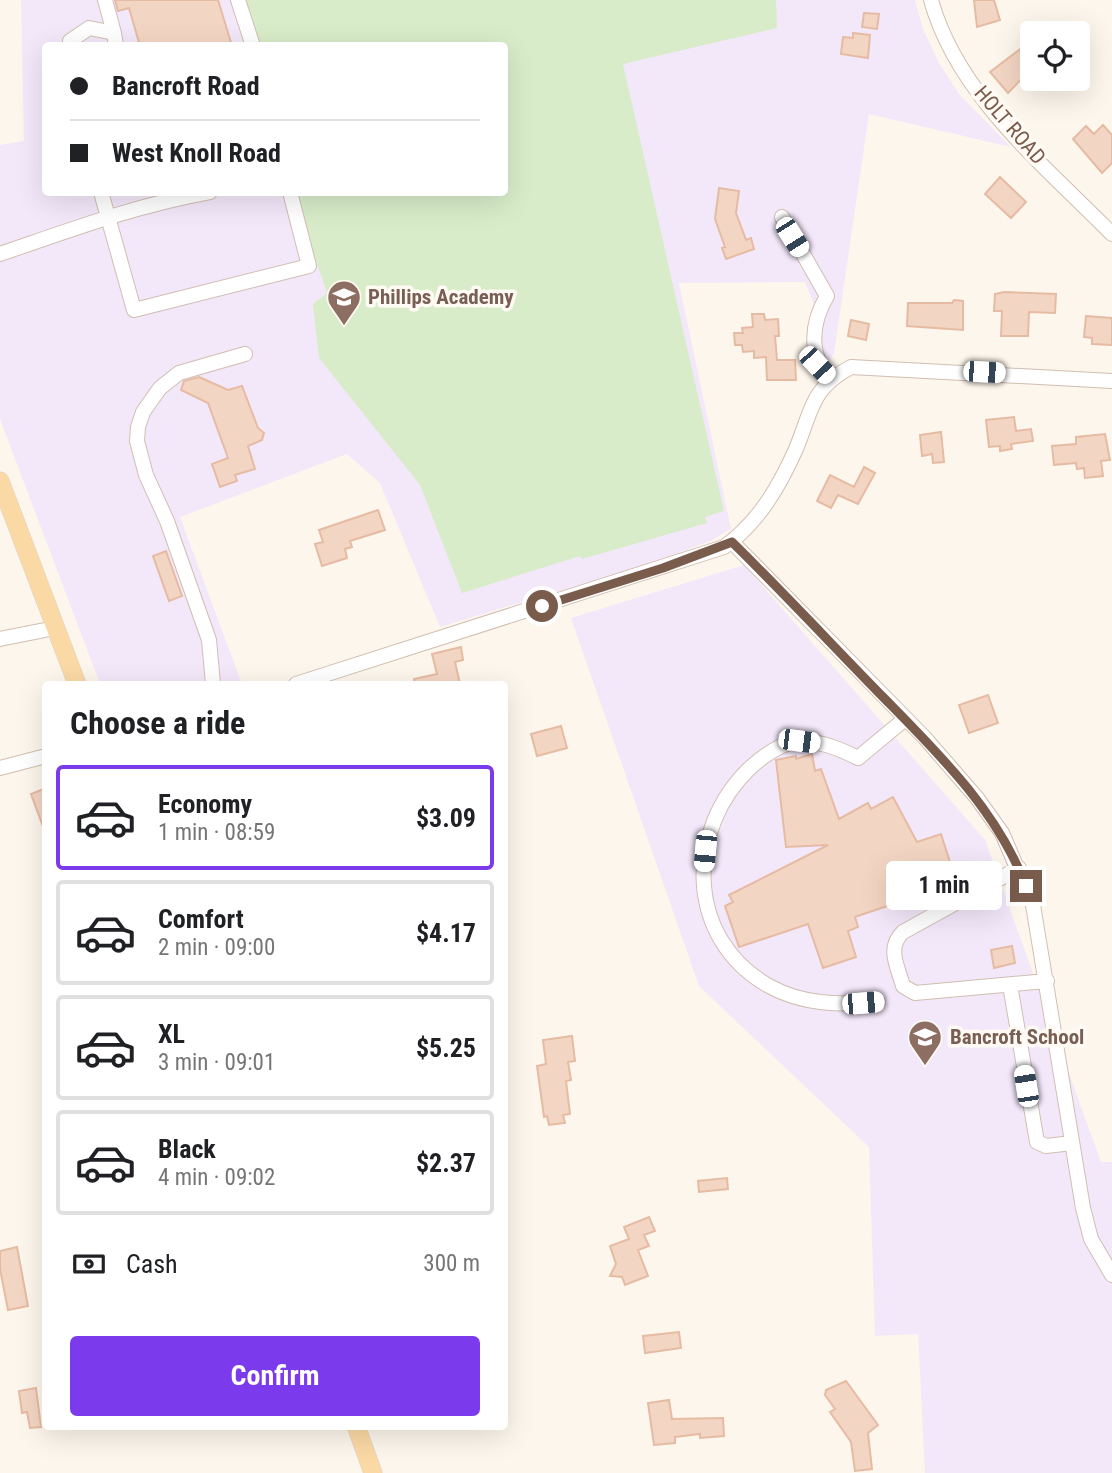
<!DOCTYPE html>
<meta charset="utf-8">
<style>
body{margin:0;font-family:"Roboto Condensed",sans-serif;background:#f2f2f2;color:#202124;height:100vh;display:flex;flex-direction:column;font-size:26px;white-space:nowrap}
*{box-sizing:border-box;margin:0}
p{font-size:23px;color:#757577}
.icon{flex:none;width:38px;height:38px;fill:none;stroke:currentColor;stroke-width:2;stroke-linecap:round;stroke-linejoin:round}
.map{position:relative;flex:1;overflow:hidden}
.drawer{position:absolute;left:42px;top:681px;width:466px;height:749px;display:flex;flex-direction:column;background:#fff;border-radius:7px;box-shadow:0 7px 28px #0002}
.drawer>*{flex:none}
.hud{position:absolute;left:42px;top:42px;width:466px;height:154px;border-radius:7px;box-shadow:0 7px 28px #0002;display:grid;align-content:center;height:154px;padding:0 28px;background:#fff}
.tools{position:absolute;left:1020px;top:21px;display:grid;gap:14px}
.tools a{display:grid;place-items:center;width:70px;height:70px;border-radius:7px;background:#fff;box-shadow:0 7px 28px #0002;font-size:35px}
.end{position:absolute;width:32px;height:32px;margin:-16px;border:9px solid #7a5c4d;background:#fff;box-shadow:0 0 0 4px #fff}
.from{border-radius:50%}
.bubble{position:absolute;height:49px;border-radius:7px;background:#fff;box-shadow:0 7px 28px #0002;font-size:23px;font-weight:700;line-height:49px;text-align:center}
.car{position:absolute;width:21px;height:42px;margin:-21px -10px;border-radius:9px;box-shadow:0 0 5px 2px #0007;background:linear-gradient(#fff 24%,#345 0 40%,#fff 0 76%,#345 0 86%,#fff 0)}
.hud b{display:flex;align-items:center;gap:24px;height:66px;font-size:26px}
.hud b+b{border-top:2px solid #e0e0e0}
.hud i{width:18px;height:18px;background:#202124}
ul{padding:0;list-style:none}
li{display:flex;align-items:center;gap:21px;height:105px;margin:0 14px 10px;padding:0 14px;border:4px solid #e0e0e0;border-radius:7px}
li div{flex:1}
li b{display:block;font-size:26px}
li em{font-style:normal;font-weight:700}
li.on{border-color:#7c3aed}
li>.icon{width:63px;height:63px;stroke-width:1.5}
h2{padding:0 28px;font-size:32px;line-height:84px}
.pay{display:flex;align-items:center;gap:18px;height:77px;padding:0 28px;font-size:26px}
.pay p{margin-inline-start:auto}
.primary-button{display:flex;gap:14px;margin-top:auto;padding:14px 28px}
.primary-button a{flex:1;height:80px;border-radius:7px;background:#7c3aed;color:#fff;font-size:28px;font-weight:700;line-height:80px;text-align:center}
.map>svg:first-child{display:block}
.education{fill:#f3e8fa;fill-rule:evenodd}
.green{fill:#d8ecc9}
.building{fill:#f3d5c3;stroke:#e6bba3;stroke-width:2}
.lines{fill:none;stroke-linecap:round;stroke-linejoin:round}
.minor-casing{stroke:#d1beb0;stroke-width:16}
.major-casing{stroke:#dad1cd;stroke-width:19}
.minor{stroke:#fff;stroke-width:14}
.major{stroke:#fbd9a5;stroke-width:18}
.route{stroke:#7a5c4d;stroke-width:9}
.labels{text-anchor:middle;dominant-baseline:central;stroke-width:7;stroke-linejoin:round;paint-order:stroke}
.street-label{font-size:21px;fill:#7a5c4d;stroke:#fffaf3}
.education-label{font-size:21px;font-weight:bold;fill:#785e54;stroke:#fffaf3;text-anchor:start}
</style>
<div class="map">
<svg width="1112" height="1473" viewBox="0 0 1112 1473">
<rect width="100%" height="100%" fill="#fdf6ec"/>
<path class="education" d="M21,0H915L923,29L939,63L959,94L1011,147L869,114L834,353L824,370L816,309L805,282L679,283L731,529L710,541L655,562L440,627L380,483L347,454L180,517L242,684H100L0,419V145L24,141ZM46,46H504V192H46Z
M744,565L985,840L1101,1162H1112V1473H925L918,1334L875,1336L869,1147L699,986L571,618Z"/>
<path class="green" d="M237,0H776L777,28L623,64L724,511L705,517L707,523L582,559L580,556L462,593L420,485L319,358L313,304L327,293L293,193L504,192V46L251,45Z"/>
<path class="building" d="M115,0H218L232,46H140L129,8L118,11Z
M974,0H994L1000,20L977,27Z
M864,13L879,14L877,29L862,27Z
M853,33L870,35L868,58L841,54L843,37L853,38Z
M1023,47L1032,57V68L1008,93L990,72Z
M1103,125L1112,135V163L1102,173L1073,139L1086,126L1094,134Z
M1000,177L1026,202L1011,218L985,194Z
M719,188L739,191L736,213L746,240L751,238L754,249L726,259L722,248L725,247L715,219Z
M1004,292L1056,294L1055,313L1029,312L1028,336H1001L1002,311H994L995,294Z
M954,300L963,301V330L907,326L908,303H952Z
M752,314H764L765,320L778,319L779,336H775L777,360H795L796,380H767L766,357L754,358V351L743,352L742,345H735L734,333H743L742,328L753,327Z
M1086,316L1112,318V345L1092,344V338L1084,337Z
M851,320L869,324L866,340L848,336Z
M199,377L228,390L242,386L258,428L264,433L262,440L248,446L255,469L235,475L237,481L220,487L212,464L228,458L208,403L181,390L184,381Z
M1014,417L1016,431L1031,429L1033,441L1011,444L1012,449L1000,451V446L989,447L986,420Z
M941,432L944,462L933,463L932,454L922,456L920,435Z
M1105,434L1110,460L1101,461L1103,476L1085,478L1084,468L1077,469L1076,463L1054,465L1052,446L1076,444V437Z
M864,467L875,473L858,504L838,495L831,508L817,501L830,475L854,487Z
M378,510L385,530L350,541L352,547L345,549L347,558L322,566L315,544L323,542L319,530Z
M166,551L182,596L169,601L153,556Z
M461,647L463,660L455,662L460,684H415L414,679L437,674L432,654Z
M988,695L998,723L969,733L959,705Z
M561,726L567,748L537,756L531,734Z
M812,754L815,771L821,769L839,819L868,803L871,809L893,797L917,842L941,834L955,878L945,881L946,886L855,917L858,927L848,931L856,957L823,968L808,924L739,947L725,906L733,902L729,895L828,845L786,847L776,760L796,756V759Z
M46,788V828L44,829L31,794Z
M1012,946L1015,963L994,968L991,950Z
M572,1036L575,1061L568,1062L571,1080L566,1081L570,1114L563,1115L565,1123L549,1125L547,1116L544,1117L537,1066L546,1064L543,1040Z
M727,1178L728,1189L699,1192L698,1181Z
M649,1217L655,1231L644,1235L649,1246L638,1250L648,1276L625,1285L622,1277L610,1276L616,1264L610,1246L629,1239L624,1227Z
M17,1247L28,1306L8,1310L0,1269V1251Z
M679,1332L681,1348L645,1353L643,1336Z
M846,1381L878,1425L868,1433L872,1469L855,1471L851,1442L830,1412L835,1409L825,1395L826,1390Z
M36,1388L41,1427L30,1428L27,1412L22,1413L19,1391Z
M669,1400L672,1419L723,1418L724,1436L700,1438V1434L675,1437V1443L654,1445L648,1403Z"/>
<g class="lines">
<g class="minor-casing">
<path id="minor" d="M105,0L114,33
M238,0L253,46
M931,0C957,95 1045,166 1112,234
M70,46V41L89,28L114,33L116,46
M101,192L134,310L309,266L290,192
M782,217L827,296C811,323 808,355 830,378
M0,254C70,230 137,205 210,192
M732,542L925,738L977,798L1002,833L1033,905L1083,1208L1091,1239L1112,1275
M0,639L55,628
M213,684L209,640L167,521L146,475L137,441L138,427L143,412L160,388L179,373L245,354
M296,684L724,547C758,523 779,487 796,449C812,410 811,388 851,367L1112,381
M0,768L46,756
M1019,868L903,932C886,948 898,967 903,986L915,993L1047,981
M1010,985L1037,1142L1046,1146L1072,1143
M878,1002C840,1005 803,1005 769,986C685,939 685,829 751,767C763,756 784,741 802,741C823,742 840,749 858,758L905,719"/>
</g>
<g class="major-casing">
<path id="major" d="M0,481L77,684
M356,1426L373,1473"/>
</g>
<use href="#minor" class="minor"/>
<use href="#major" class="major"/>
</g>
<g class="lines">
<path class="route" d="M542,606L663,568L732,542C784,593 834,647 885,699C941,756 997,811 1026,886"/>
</g>
<defs>
<g id="school-pin" transform="scale(1.75)"><path d="M0 17L-7.5 6A9.5 9.5 0 1 1 7.5 6Z" fill="#8d6e63" stroke="#fffaf3"/><path d="M0-5L7-2L0 1L-7-2ZM-4 1L0 2.5L4 1V4Q0 6-4 4Z" fill="#fff"/></g>
</defs>
<g fill-rule="evenodd">
<use href="#school-pin" x="344" y="297"/>
<use href="#school-pin" x="925" y="1037"/>
</g>
<g class="labels">
<g class="street-label">
<text transform="translate(1010 125) rotate(49)">HOLT ROAD</text>
</g>
<g class="education-label">
<text x="368" y="297">Phillips Academy</text>
<text x="950" y="1037">Bancroft School</text>
</g>
</g>
</svg>
<div class="tools">
<a><svg class="icon" aria-label="locate" viewBox="0 0 24 24"><circle cx="12" cy="12" r="6"/><path d="M12 2v4M12 18v4M2 12h4M18 12h4"/></svg></a>
</div>
<i class="end from" style="left:542px;top:606px"></i>
<i class="end" style="left:1026px;top:886px"></i>
<div class="bubble" style="left:886px;top:861px;width:116px">1 min</div>
<i class="car" style="left:792px;top:237px;rotate:148deg"></i>
<i class="car" style="left:817px;top:365px;rotate:137deg"></i>
<i class="car" style="left:984px;top:372px;rotate:93deg"></i>
<i class="car" style="left:799px;top:741px;rotate:97deg"></i>
<i class="car" style="left:705px;top:851px;rotate:185deg"></i>
<i class="car" style="left:863px;top:1003px;rotate:85deg"></i>
<i class="car" style="left:1026px;top:1086px;rotate:351deg"></i>
<div class="hud">
<b><i class="from"></i>Bancroft Road</b>
<b><i></i>West Knoll Road</b>
</div>
<section class="drawer">
<h2>Choose a ride</h2>
<ul>
<li class="on"><svg class="icon" aria-label="car" viewBox="0 0 24 24"><path d="M5 17H2v-5l4-1 3-4h7l3 4 3 1v5h-3M9 17h6M6 11h13"/><circle cx="7" cy="17" r="2"/><circle cx="17" cy="17" r="2"/></svg><div><b>Economy</b><p>1 min · 08:59</p></div><em>$3.09</em></li>
<li><svg class="icon" aria-label="car" viewBox="0 0 24 24"><path d="M5 17H2v-5l4-1 3-4h7l3 4 3 1v5h-3M9 17h6M6 11h13"/><circle cx="7" cy="17" r="2"/><circle cx="17" cy="17" r="2"/></svg><div><b>Comfort</b><p>2 min · 09:00</p></div><em>$4.17</em></li>
<li><svg class="icon" aria-label="car" viewBox="0 0 24 24"><path d="M5 17H2v-5l4-1 3-4h7l3 4 3 1v5h-3M9 17h6M6 11h13"/><circle cx="7" cy="17" r="2"/><circle cx="17" cy="17" r="2"/></svg><div><b>XL</b><p>3 min · 09:01</p></div><em>$5.25</em></li>
<li><svg class="icon" aria-label="car" viewBox="0 0 24 24"><path d="M5 17H2v-5l4-1 3-4h7l3 4 3 1v5h-3M9 17h6M6 11h13"/><circle cx="7" cy="17" r="2"/><circle cx="17" cy="17" r="2"/></svg><div><b>Black</b><p>4 min · 09:02</p></div><em>$2.37</em></li>
</ul>
<div class="pay"><svg class="icon" aria-label="cash" viewBox="0 0 24 24"><path d="M3 7h18v10H3z"/><circle cx="12" cy="12" r="2"/></svg>Cash<p>300 m</p></div>
<div class="primary-button"><a>Confirm</a></div>
</section>
</div>
